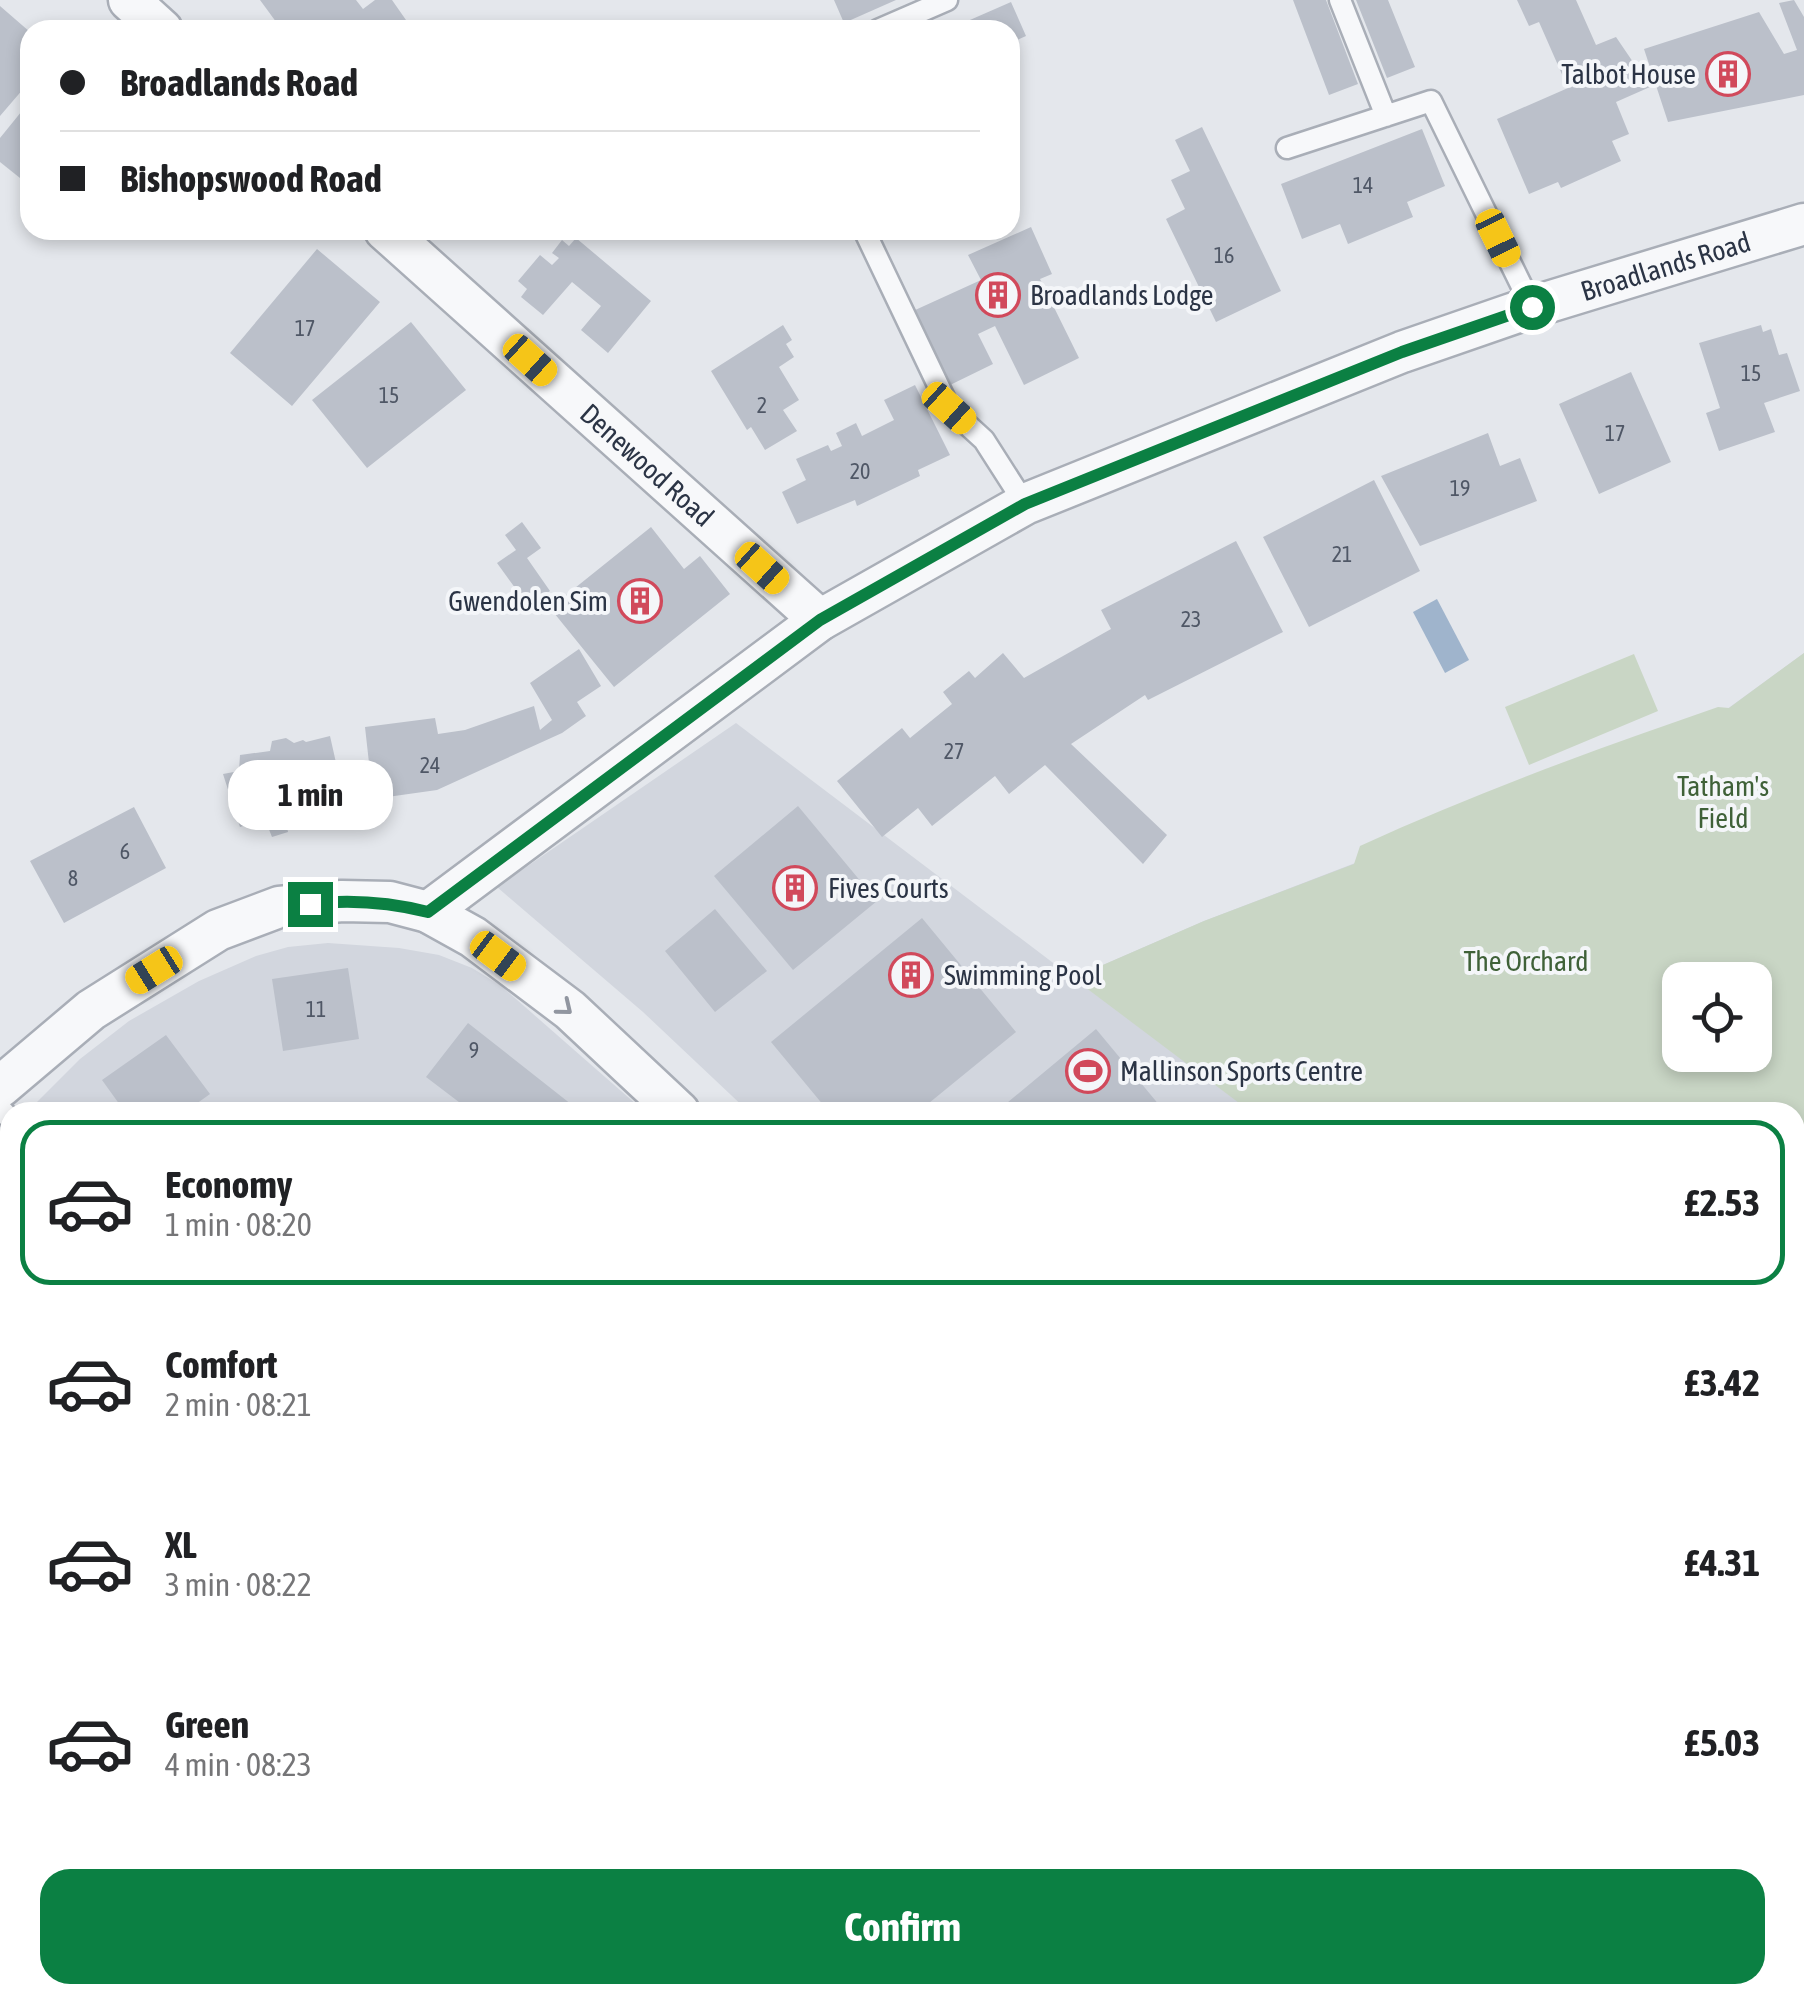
<!DOCTYPE html>
<meta charset="utf-8">
<style>
body{margin:0;font-family:"Asap Condensed",sans-serif;background:#f2f2f2;color:#202124;height:100vh;display:flex;flex-direction:column;font-size:38px;white-space:nowrap}
*{box-sizing:border-box;margin:0}
p{font-size:32px;color:#757577}
.icon{flex:none;width:55px;height:55px;fill:none;stroke:currentColor;stroke-width:2;stroke-linecap:round;stroke-linejoin:round}
.map{position:relative;flex:1;overflow:hidden}
.panel{position:absolute;left:0px;top:1102px;width:1805px;height:902px;display:flex;flex-direction:column;background:#fff;border-radius:30px 30px 0 0;box-shadow:0 5px 15px #0003}
.panel>*{flex:none}
.guide{position:absolute;left:20px;top:20px;width:1000px;height:220px;border-radius:30px;box-shadow:0 5px 15px #0003;display:grid;align-content:center;height:220px;padding:0 40px;background:#fff}
.tools{position:absolute;left:1662px;top:962px;display:grid;gap:20px}
.tools a{display:grid;place-items:center;width:110px;height:110px;border-radius:20px;background:#fff;box-shadow:0 5px 15px #0003;font-size:50px}
.end{position:absolute;width:45px;height:45px;margin:-22px;border:12px solid #0b8043;background:#fff;box-shadow:0 0 0 5px #fff}
.from{border-radius:50%}
.bubble{position:absolute;height:70px;border-radius:30px;background:#fff;box-shadow:0 5px 15px #0003;font-size:32px;font-weight:700;line-height:70px;text-align:center}
.car{position:absolute;width:30px;height:60px;margin:-30px -15px;border-radius:12px;box-shadow:0 0 8px 2px #0007;background:linear-gradient(#f5c518 24%,#345 0 40%,#f5c518 0 76%,#345 0 86%,#f5c518 0)}
.guide b{display:flex;align-items:center;gap:35px;height:95px;font-size:38px}
.guide b+b{border-top:2px solid #e0e0e0}
.guide i{width:25px;height:25px;background:#202124}
ul{padding:18px 0 0;list-style:none}
li{display:flex;align-items:center;gap:30px;height:165px;margin:0 20px 15px;padding:0 20px;border:5px solid transparent;border-radius:30px}
li div{flex:1}
li b{display:block;font-size:38px}
li em{font-style:normal;font-weight:700}
li.selected{border-color:#0b8043}
li>.icon{width:90px;height:90px;stroke-width:1.5}
.cta{display:flex;gap:20px;margin-top:auto;padding:20px 40px}
.cta a{flex:1;height:115px;border-radius:30px;background:#0b8043;color:#fff;font-size:40px;font-weight:700;line-height:115px;text-align:center}
.map>svg:first-child{display:block}
.built{fill:#d2d6de;fill-rule:evenodd}
.green{fill:#c9d6c5;fill-rule:evenodd}
.water{fill:#9fb4cc}
.building{fill:#bbc0ca}
.lines{fill:none;stroke-linecap:round;stroke-linejoin:round}
.service-casing{stroke:#a9aeb7;stroke-width:25}
.minor-casing{stroke:#a9aeb7;stroke-width:45}
.path{stroke:#c2c5cb;stroke-width:6;stroke-dasharray:8 8;stroke-linecap:butt}
.service{stroke:#f7f8fa;stroke-width:20}
.minor{stroke:#f7f8fa;stroke-width:40}
.oneway{stroke:#9196a0}
.route{stroke:#0b8043;stroke-width:12}
.labels{text-anchor:middle;dominant-baseline:central;stroke-width:8;stroke-linejoin:round;paint-order:stroke}
.number-label{font-size:22px;fill:#4f5766}
.poi-label{font-size:28px;fill:#2b3445;stroke:#f4f6f9;text-anchor:start}
.street-label{font-size:28px;fill:#2b3445;stroke:#f4f6f9}
.park-label{font-size:28px;fill:#3f6138;stroke:#f4f6f9}
</style>
<div class="map">
<svg width="1804" height="2003" viewBox="0 0 1804 2003">
<rect width="100%" height="100%" fill="#e4e7ec"/>
<path class="built" d="M1804,653V1883L1795,1889V1112H749L643,1012L497,887L736,723L1073,978L1204,921L1467,820L1719,715ZM1680,980H1755V1055H1680Z
M328,943L399,948L439,955L472,968L500,985L645,1112H27L80,1059L129,1021L199,981L256,956L288,947Z
M10,1132V1995H1203L1205,2003H0V1144Z
M1278,1995H1717L1716,2003H1280Z"/>
<path class="green" d="M1804,653V1882L1795,1883V1112H1251L1073,978L1204,921L1354,864L1360,846C1477,792 1597,749 1718,707L1729,708ZM1680,980H1755V1055H1680Z
M1634,654L1658,711L1529,765L1505,707Z
M0,1428H10V1995H861L858,2003H0Z"/>
<path class="water" d="M1437,599L1469,660L1445,673L1413,612Z"/>
<path class="building" d="M260,0H356L363,9L375,0H392L413,30H282Z
M834,0H896L844,23Z
M1293,0H1326L1358,84L1329,95Z
M1356,0H1388L1415,67L1387,78Z
M1517,0H1576L1596,45L1616,37L1650,87L1616,102L1629,134L1612,141L1621,161L1561,188L1558,182L1529,194L1497,119L1568,88L1539,22L1529,26Z
M1794,0L1804,17V95L1668,122L1644,49L1759,12L1784,54L1797,50L1779,3Z
M1011,2L1026,36L1010,43V30H947Z
M0,6L30,32V81L0,116Z
M30,101V186L0,162V138Z
M1202,127L1281,291L1216,322L1166,219L1185,209L1171,180L1190,171L1175,140Z
M1422,129L1445,186L1407,202L1413,217L1348,244L1340,224L1302,239L1281,184Z
M1031,227L1052,274L1040,279L1079,358L1024,385L995,326L978,334L993,364L948,386L913,311L981,280L968,255Z
M576,238L651,301L608,353L581,330L601,306L572,282L543,315L521,297L527,289L518,281L540,255L552,265L559,258L552,253L562,240L569,246Z
M317,249L380,302L292,406L230,353Z
M411,322L466,390L367,468L312,400Z
M783,325L792,340L786,344L794,357L779,367L799,400L783,410L797,431L765,450L751,427L747,430L711,371Z
M1761,325L1763,332L1771,329L1779,355L1787,353L1800,391L1764,403L1775,432L1719,451L1706,413L1720,408L1699,343Z
M1631,372L1671,462L1599,494L1559,404Z
M915,385L950,455L918,470L920,476L857,506L855,500L797,524L782,492L806,480L796,459L828,445L831,451L842,446L836,433L856,423L862,436L894,420L884,400Z
M1488,433L1500,466L1520,458L1537,501L1420,546L1381,476Z
M1374,480L1420,571L1309,627L1263,537Z
M522,522L541,548L527,558L550,591L529,607L497,563L516,550L505,535Z
M651,527L684,569L700,556L730,594L614,687L550,608Z
M1236,541L1283,632L1148,700L1145,695L1071,744L1167,835L1143,864L1045,765L1009,794L995,776L932,826L918,808L882,837L837,781L902,728L910,738L952,704L943,692L969,671L975,678L1003,653L1024,678L1111,629L1101,610Z
M579,649L601,686L577,702L586,716L562,733L437,790L373,799L365,727L435,718L438,734L465,730L534,706L540,730L552,720L530,683Z
M330,736L344,798L323,803L324,812L286,822L288,832L272,837L268,827L258,830L255,822L240,827L223,774L239,771L240,755L270,751L272,741L286,738L294,743L303,740L306,742Z
M798,806L877,901L793,970L714,876Z
M134,807L166,868L64,923L30,861Z
M715,909L767,971L715,1012L665,951Z
M922,918L1016,1032L918,1112H829L771,1042Z
M348,968L359,1039L283,1051L272,979Z
M468,1023L581,1112H472L426,1077Z
M1096,1029L1165,1112H996Z
M166,1035L210,1094L185,1112H125L102,1080Z
M10,1188V1288L0,1279V1199Z
M957,1995H1039L1041,2003H960Z
M1094,1995H1168V2003H1093Z
M1341,1997L1514,2000V2003H1340Z"/>
<g class="lines">
<g class="service-casing">
<path id="service" d="M1340,0L1386,116
M878,30L947,0
M1287,148L1431,101L1532,307
M864,230L949,408L984,440L1025,504
M0,1108L10,1119"/>
</g>
<g class="minor-casing">
<g id="minor">
<path d="M129,0L162,30"/>
<path id="s1" d="M385,230L820,620"/>
<path id="s2" d="M428,912L820,620L1025,504L1402,352L1532,307L1804,224"/>
<path d="M0,1087L91,1010L218,930L279,907L342,901L390,902L428,912L473,937L570,1010L679,1112"/>
<path d="M1232,1995V2003"/>
</g>
</g>
<path class="path" d="M1795,1873L1804,1871"/>
<use href="#service" class="service"/>
<use href="#minor" class="minor"/>
</g>
<defs><path id="oneway-chevron" d="M-2-3.5L2.5 0L-2 3.5" fill="none" stroke-width="1.6" stroke-linecap="round" stroke-linejoin="round" transform="scale(2.5)"/></defs>
<use class="oneway" href="#oneway-chevron" transform="translate(565 1008) rotate(39)"/>
<g class="lines">
<path class="route" d="M310,904C352,899 388,902 428,912L820,620L1025,504L1402,352L1532,307"/>
</g>
<defs>
<g id="building-ring" transform="scale(2.25)"><circle r="9.5" fill="#f4f6f9" stroke="#d1495b" stroke-width="1.5"/><path d="M-4-6H4V6H1V3H-1V6H-4ZM-2.5-4.3h1.7v1.8h-1.7ZM.8-4.3h1.7v1.8H.8ZM-2.5-1h1.7V.8h-1.7ZM.8-1h1.7V.8H.8Z" fill="#d1495b"/></g>
<g id="stadium-ring" transform="scale(2.25)"><circle r="9.5" fill="#f4f6f9" stroke="#d1495b" stroke-width="1.5"/><path d="M0-5a6.5 5 0 1 0 0 10a6.5 5 0 1 0 0-10ZM-3.5-1.8h7v3.6h-7Z" fill="#d1495b"/></g>
</defs>
<g fill-rule="evenodd">
<use href="#building-ring" x="1728" y="74"/>
<use href="#building-ring" x="998" y="295"/>
<use href="#building-ring" x="640" y="601"/>
<use href="#building-ring" x="795" y="888"/>
<use href="#building-ring" x="911" y="975"/>
<use href="#stadium-ring" x="1088" y="1071"/>
</g>
<g class="labels">
<g class="number-label">
<text x="1363" y="185">14</text>
<text x="1224" y="255">16</text>
<text x="305" y="328">17</text>
<text x="1751" y="373">15</text>
<text x="389" y="395">15</text>
<text x="762" y="405">2</text>
<text x="1615" y="433">17</text>
<text x="860" y="471">20</text>
<text x="1460" y="488">19</text>
<text x="1342" y="554">21</text>
<text x="1191" y="619">23</text>
<text x="954" y="751">27</text>
<text x="430" y="765">24</text>
<text x="125" y="851">6</text>
<text x="73" y="878">8</text>
<text x="316" y="1009">11</text>
<text x="474" y="1050">9</text>
</g>
<g class="poi-label">
<text x="1696" y="74" text-anchor="end">Talbot House</text>
<text x="1030" y="295">Broadlands Lodge</text>
<text x="608" y="601" text-anchor="end">Gwendolen Sim</text>
<text x="828" y="888">Fives Courts</text>
<text x="944" y="975">Swimming Pool</text>
<text x="1120" y="1071">Mallinson Sports Centre</text>
</g>
<g class="street-label">
<text stroke="none"><textPath href="#s2" startOffset="1408">Broadlands Road</textPath></text>
<text stroke="none"><textPath href="#s1" startOffset="352">Denewood Road</textPath></text>
</g>
<g class="park-label">
<text x="1723" y="786">Tatham's<tspan x="1723" dy="32">Field</tspan></text>
<text x="1526" y="961">The Orchard</text>
</g>
</g>
</svg>
<div class="tools">
<a><svg class="icon" aria-label="locate" viewBox="0 0 24 24"><circle cx="12" cy="12" r="6"/><path d="M12 2v4M12 18v4M2 12h4M18 12h4"/></svg></a>
</div>
<i class="end from" style="left:1532px;top:307px"></i>
<i class="end" style="left:310px;top:904px"></i>
<div class="bubble" style="left:228px;top:760px;width:165px">1 min</div>
<i class="car" style="left:1498px;top:238px;rotate:154deg"></i>
<i class="car" style="left:530px;top:360px;rotate:132deg"></i>
<i class="car" style="left:949px;top:408px;rotate:132deg"></i>
<i class="car" style="left:762px;top:568px;rotate:132deg"></i>
<i class="car" style="left:498px;top:956px;rotate:127deg"></i>
<i class="car" style="left:154px;top:970px;rotate:238deg"></i>
<div class="guide">
<b><i class="from"></i>Broadlands Road</b>
<b><i></i>Bishopswood Road</b>
</div>
<section class="panel">
<ul>
<li class="selected"><svg class="icon" aria-label="car" viewBox="0 0 24 24"><path d="M5 17H2v-5l4-1 3-4h7l3 4 3 1v5h-3M9 17h6M6 11h13"/><circle cx="7" cy="17" r="2"/><circle cx="17" cy="17" r="2"/></svg><div><b>Economy</b><p>1 min · 08:20</p></div><em>£2.53</em></li>
<li><svg class="icon" aria-label="car" viewBox="0 0 24 24"><path d="M5 17H2v-5l4-1 3-4h7l3 4 3 1v5h-3M9 17h6M6 11h13"/><circle cx="7" cy="17" r="2"/><circle cx="17" cy="17" r="2"/></svg><div><b>Comfort</b><p>2 min · 08:21</p></div><em>£3.42</em></li>
<li><svg class="icon" aria-label="car" viewBox="0 0 24 24"><path d="M5 17H2v-5l4-1 3-4h7l3 4 3 1v5h-3M9 17h6M6 11h13"/><circle cx="7" cy="17" r="2"/><circle cx="17" cy="17" r="2"/></svg><div><b>XL</b><p>3 min · 08:22</p></div><em>£4.31</em></li>
<li><svg class="icon" aria-label="car" viewBox="0 0 24 24"><path d="M5 17H2v-5l4-1 3-4h7l3 4 3 1v5h-3M9 17h6M6 11h13"/><circle cx="7" cy="17" r="2"/><circle cx="17" cy="17" r="2"/></svg><div><b>Green</b><p>4 min · 08:23</p></div><em>£5.03</em></li>
</ul>
<div class="cta"><a>Confirm</a></div>
</section>
</div>
